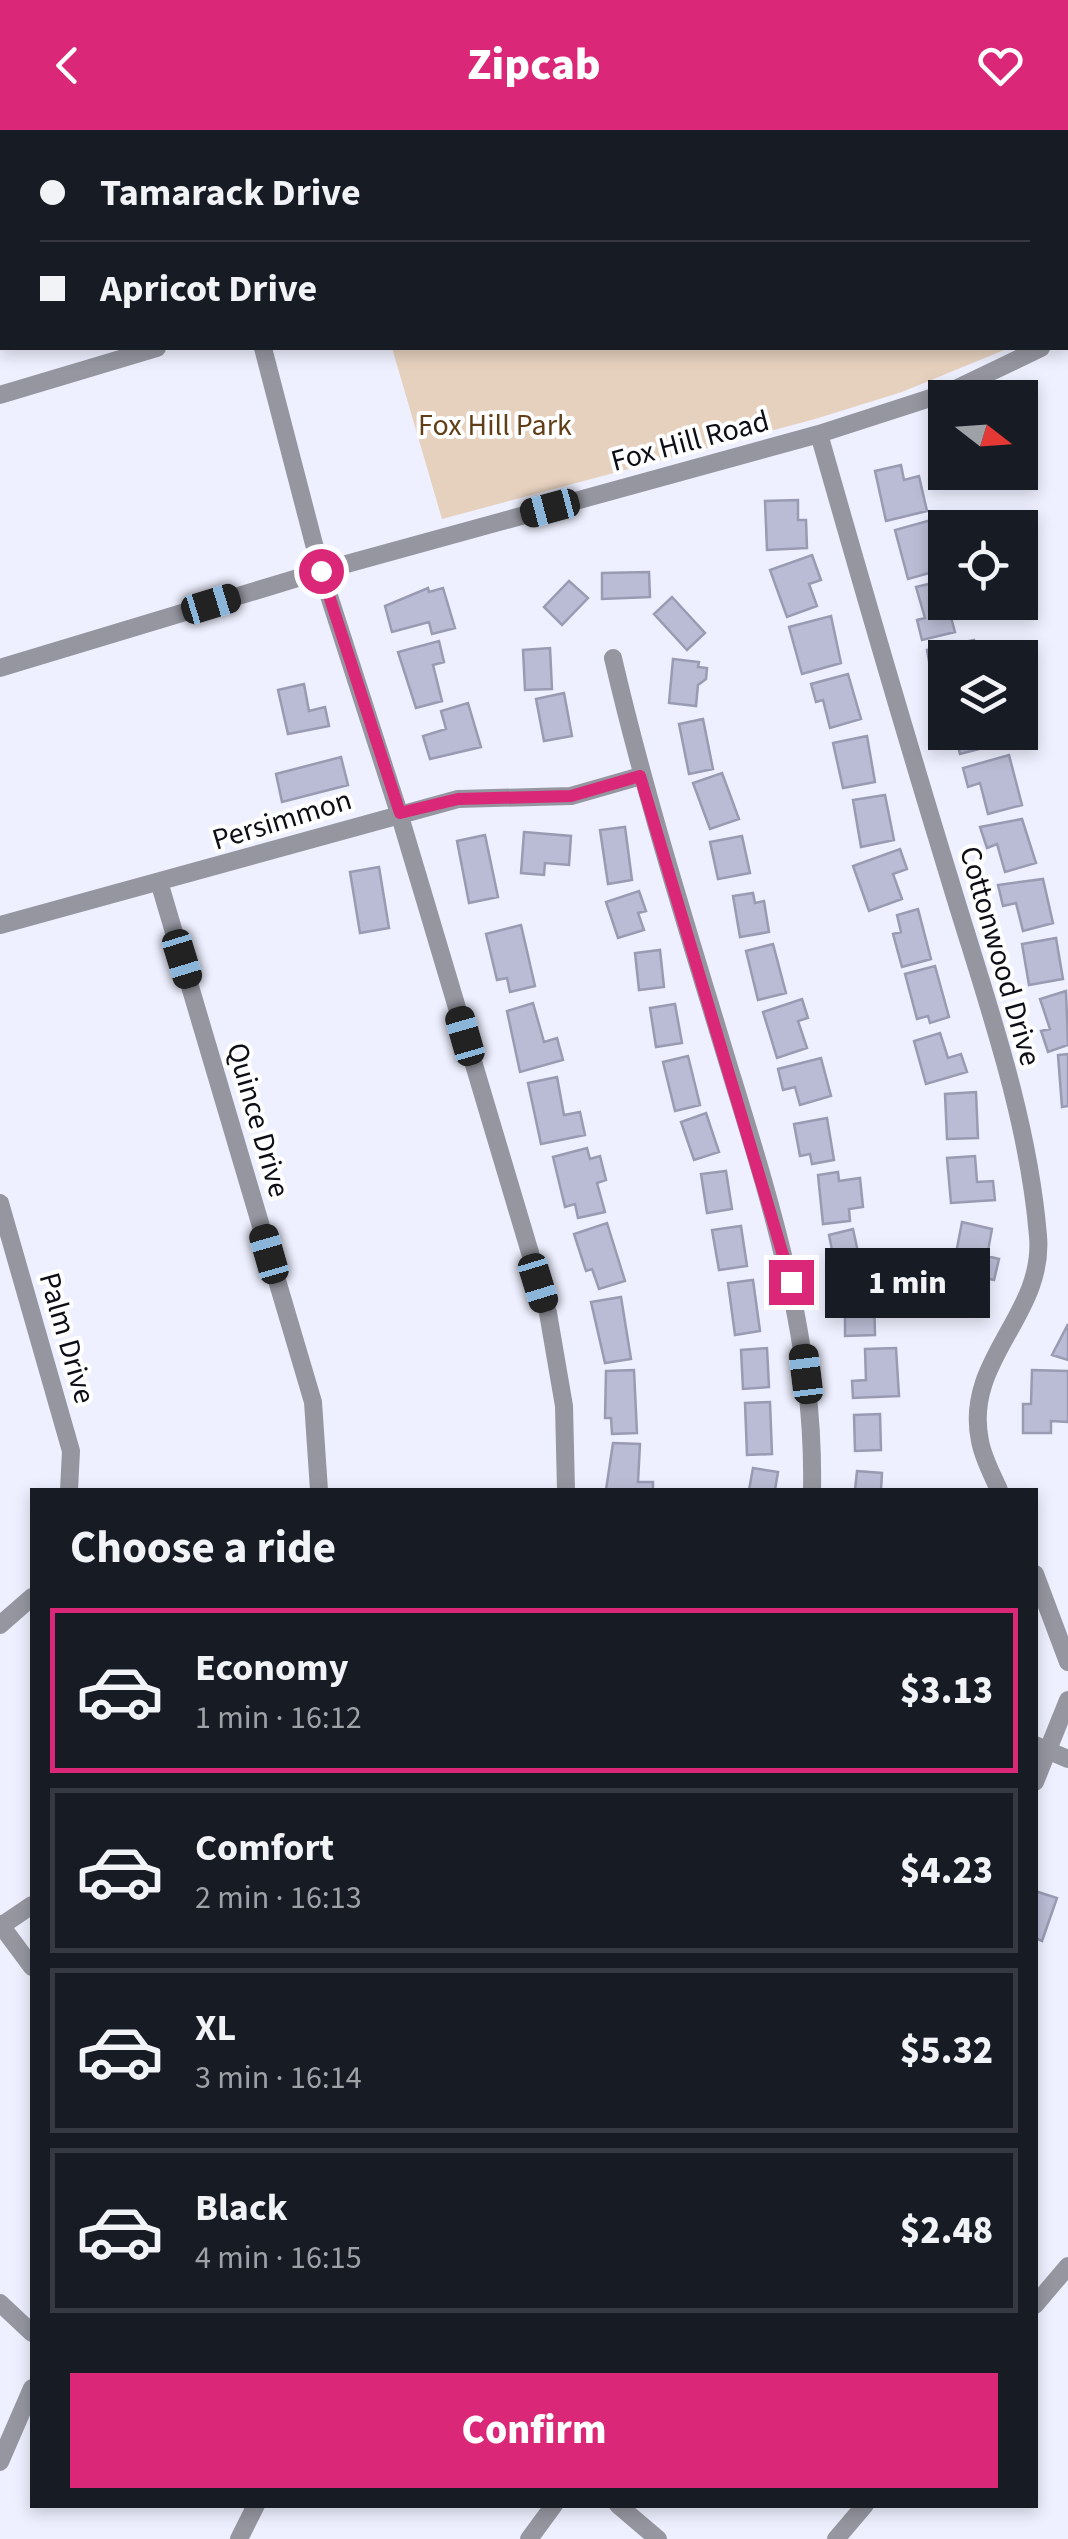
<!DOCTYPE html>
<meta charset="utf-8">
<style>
body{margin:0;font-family:"Source Sans 3",sans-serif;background:#242831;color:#f1f3f6;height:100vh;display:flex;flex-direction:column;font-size:38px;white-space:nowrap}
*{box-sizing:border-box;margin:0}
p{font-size:32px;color:#9ea1a6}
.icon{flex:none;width:55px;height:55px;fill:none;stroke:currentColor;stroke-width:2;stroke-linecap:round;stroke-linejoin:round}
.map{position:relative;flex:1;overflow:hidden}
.panel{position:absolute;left:30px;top:1358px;width:1008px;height:1020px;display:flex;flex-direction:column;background:#171b24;border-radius:0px;box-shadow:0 5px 15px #0003}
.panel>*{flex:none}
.guide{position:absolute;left:0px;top:0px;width:1070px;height:220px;box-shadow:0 5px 15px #0003;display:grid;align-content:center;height:220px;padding:0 40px;background:#171b24}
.needle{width:65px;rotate:107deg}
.fabs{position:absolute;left:928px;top:250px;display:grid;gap:20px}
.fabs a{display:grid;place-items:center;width:110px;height:110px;border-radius:0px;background:#171b24;box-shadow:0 5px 15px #0003;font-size:50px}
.end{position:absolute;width:45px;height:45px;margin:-22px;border:12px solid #db2777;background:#fff;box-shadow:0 0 0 5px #fff}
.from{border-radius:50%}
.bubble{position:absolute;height:70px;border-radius:0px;background:#171b24;box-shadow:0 5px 15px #0003;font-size:32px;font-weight:800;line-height:70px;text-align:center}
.car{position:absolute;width:30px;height:60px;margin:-30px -15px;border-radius:12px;box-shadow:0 0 8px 2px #0007;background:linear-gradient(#222 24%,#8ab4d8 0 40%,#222 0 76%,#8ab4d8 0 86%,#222 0)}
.guide b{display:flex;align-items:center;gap:35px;height:95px;font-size:38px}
.guide b+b{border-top:2px solid #363941}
.guide i{width:25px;height:25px;background:#f1f3f6}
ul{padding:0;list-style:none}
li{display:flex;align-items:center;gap:30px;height:165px;margin:0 20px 15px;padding:0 20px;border:5px solid #363941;border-radius:0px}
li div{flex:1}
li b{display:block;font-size:38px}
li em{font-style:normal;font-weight:800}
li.selected{border-color:#db2777}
li>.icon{width:90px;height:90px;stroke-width:1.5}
h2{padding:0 40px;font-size:45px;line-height:120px}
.cta{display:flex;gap:20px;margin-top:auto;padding:20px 40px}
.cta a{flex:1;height:115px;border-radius:0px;background:#db2777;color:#fff;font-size:40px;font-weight:800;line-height:115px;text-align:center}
header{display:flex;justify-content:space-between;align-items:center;height:130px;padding:0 40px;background:#db2777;color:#fff;font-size:45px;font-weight:800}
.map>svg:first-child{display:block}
.green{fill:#e6d1be}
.building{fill:#b9bcd4;stroke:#989bb2;stroke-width:2.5}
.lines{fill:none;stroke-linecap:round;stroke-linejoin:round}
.minor{stroke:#9596a0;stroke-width:18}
.route{stroke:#db2777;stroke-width:12}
.labels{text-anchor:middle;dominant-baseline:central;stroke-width:8;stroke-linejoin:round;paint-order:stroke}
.park-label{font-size:30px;fill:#623e18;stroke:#fff}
.street-label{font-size:30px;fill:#0d0e16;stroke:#fff}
</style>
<header><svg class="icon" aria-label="back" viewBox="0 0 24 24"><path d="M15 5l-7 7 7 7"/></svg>Zipcab<svg class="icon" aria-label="heart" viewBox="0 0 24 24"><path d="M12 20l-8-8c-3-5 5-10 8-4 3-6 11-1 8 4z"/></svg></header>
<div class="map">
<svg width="1068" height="2409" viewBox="0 0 1068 2409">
<rect width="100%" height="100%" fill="#eef0ff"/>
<path class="green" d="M330,0H1068V188V2Z
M392,218H1009L902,262L815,289L442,389Z"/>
<path class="building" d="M901,335L904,350L919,346L927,381L886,391L875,341Z
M798,370V390H806L807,418L767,420L765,371Z
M931,390L944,439L908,449L895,400Z
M812,425L821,450L809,454L817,476L787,487L770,440Z
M649,442L650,467L602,469V443Z
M569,451L588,468L562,495L544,477Z
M941,451L955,502L922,510L917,490L925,488L916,457Z
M428,458L429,462L443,458L455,498L432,504L429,492L392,502L385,476Z
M672,467L705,503L687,520L654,484Z
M831,486L841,533L802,544L789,497Z
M974,510L978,528H945V545L944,539L931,542L927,520Z
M439,511L444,532L433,535L442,571L416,578L398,522Z
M550,518L552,559L525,560L523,520Z
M673,529L699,532L698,537L707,538L706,549L698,555L696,576L669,573Z
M848,544L861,589L830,598L823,570L816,572L811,554Z
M304,554L309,581L325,577L329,596L288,604L278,560Z
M564,563L572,606L544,611L536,569Z
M468,573L481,617L430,629L423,606L446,599L441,581Z
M703,589L713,639L689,644L679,594Z
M954,602H986L990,616L960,624Z
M867,606L875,652L843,658L833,613Z
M1009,625L1022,675L988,684L980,653L968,657L963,638Z
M341,627L348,655L282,672L276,644Z
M722,643L739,689L710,699L693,653Z
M885,665L894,710L861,717L853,670Z
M1022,689L1036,733L1005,742L997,714L987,718L980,697Z
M625,697L632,750L608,754L600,700Z
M524,702L571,706L569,735L545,733L544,745L521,743Z
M485,705L498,767L469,773L457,711Z
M742,706L750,743L718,749L710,712Z
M900,719L907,739L893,744L902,769L869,781L853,736Z
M379,737L389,798L360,803L350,742Z
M1043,749L1053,793L1023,801L1016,773L1003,776L998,755Z
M639,761L646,781L638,783L644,800L618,808L606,772Z
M753,763L755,773L764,771L769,802L740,807L733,766Z
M918,779L931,829L902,837L893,804L901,802L897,785Z
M521,795L535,856L510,862L507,848L497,850L486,804Z
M1056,808L1063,849L1029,855L1022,814Z
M773,814L786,863L758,870L746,821Z
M660,820L664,857L639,860L635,823Z
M935,836L949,887L930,893L928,886L917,889L905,844Z
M1066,861L1068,915L1048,922L1041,901L1050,899L1040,869Z
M802,869L808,888L798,891L807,918L777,928L763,882Z
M533,873L544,912L557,908L563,930L520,942L507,881Z
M675,874L682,913L656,917L650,878Z
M940,903L948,928L961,924L967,942L926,954L914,911Z
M1068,924V976L1062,977L1058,925Z
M688,926L700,975L675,981L663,932Z
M821,928L831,966L800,975L795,957L783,960L778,939Z
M557,947L564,985L580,982L585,1005L541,1014L528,953Z
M976,962L978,1008L947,1009L945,964Z
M706,983L719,1022L694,1030L681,992Z
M827,988L834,1030L812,1034L810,1024L800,1026L794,994Z
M587,1018L590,1029L600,1026L606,1050L597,1053L605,1082L578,1088L575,1074L565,1077L553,1027Z
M975,1026L977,1052L993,1051L995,1070L951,1073L947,1028Z
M726,1041L732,1079L707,1083L701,1044Z
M838,1042L839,1051L860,1048L863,1077L849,1079L850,1091L823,1094L818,1045Z
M962,1092L992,1099L987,1126L999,1129L994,1150L976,1146L978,1139L954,1134Z
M607,1093L625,1151L599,1159L592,1139L586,1141L574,1104Z
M741,1096L747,1136L719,1140L712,1100Z
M853,1099L864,1150L839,1155L829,1105Z
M753,1150L760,1201L735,1205L728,1153Z
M874,1166L875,1205L845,1206V1167Z
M621,1167L631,1229L605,1233L591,1172Z
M1068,1194V1230L1052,1225Z
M767,1218L769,1257L743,1259L741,1220Z
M896,1218L899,1266L853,1268L852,1251L866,1250L865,1219Z
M634,1240L637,1303L612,1304L611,1288H605L606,1241Z
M1032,1240L1068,1241V1292L1051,1291V1303H1023V1274H1031Z
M770,1272L772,1324L747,1325L745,1273Z
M880,1284L881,1320L855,1321L854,1285Z
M613,1313L640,1314L638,1352H653V1360H606Z
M753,1338L778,1342L775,1360H749Z
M857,1341L882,1343L881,1360H855Z
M1035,1761L1057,1768L1042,1811L1035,1808Z"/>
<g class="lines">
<path class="minor" d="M194,0L195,2
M0,3L9,0
M263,218L321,441L399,683L548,1183L564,1276L566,1360
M0,265L157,218
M819,304C861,452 904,600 949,747C984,864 1028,984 1038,1106C1045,1185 963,1230 980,1311C983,1328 992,1344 999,1360
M613,528C645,666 688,801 729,937C772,1077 815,1212 812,1360
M0,538L321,441L819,304L949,262L1041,218
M160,755L313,1272L319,1360
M0,795L458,669L571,666L641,646
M0,1073L71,1321L69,1360
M1035,1444L1068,1532
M0,1495L32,1467
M1035,1615L1068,1629
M1035,1652L1068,1570
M0,1794L32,1837
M1,1796L32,1775
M0,2173L32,2203
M1035,2175L1068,2136
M0,2332L32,2258
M618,2375L658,2409
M239,2409L256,2375
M529,2409L554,2375
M836,2409L865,2375"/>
</g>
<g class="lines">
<path class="route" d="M321,441L400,683L458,669L571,666L640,646L791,1152"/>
</g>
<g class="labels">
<g class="park-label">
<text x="495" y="295">Fox Hill Park</text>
</g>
<g class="street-label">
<text transform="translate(690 311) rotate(-15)">Fox Hill Road</text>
<text transform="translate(282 690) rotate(-17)">Persimmon</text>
<text transform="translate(1000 826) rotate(74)">Cottonwood Drive</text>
<text transform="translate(258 990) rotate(74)">Quince Drive</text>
<text transform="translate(67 1208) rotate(74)">Palm Drive</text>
</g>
</g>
</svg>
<div class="fabs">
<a><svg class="needle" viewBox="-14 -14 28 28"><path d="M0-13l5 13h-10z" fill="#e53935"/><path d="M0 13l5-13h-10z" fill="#9ea1a6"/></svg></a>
<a><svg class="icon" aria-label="locate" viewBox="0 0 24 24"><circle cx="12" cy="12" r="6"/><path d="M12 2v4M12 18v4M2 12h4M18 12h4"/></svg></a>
<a><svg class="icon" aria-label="layers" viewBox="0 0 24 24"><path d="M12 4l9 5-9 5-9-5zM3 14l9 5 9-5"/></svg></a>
</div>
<i class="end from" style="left:321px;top:441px"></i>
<i class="end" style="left:791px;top:1152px"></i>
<div class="bubble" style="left:825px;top:1118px;width:165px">1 min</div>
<i class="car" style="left:550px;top:378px;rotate:255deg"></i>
<i class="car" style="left:211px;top:474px;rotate:73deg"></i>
<i class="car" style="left:182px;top:829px;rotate:163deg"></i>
<i class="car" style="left:465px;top:906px;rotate:344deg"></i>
<i class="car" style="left:269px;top:1124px;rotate:344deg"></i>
<i class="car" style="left:538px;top:1153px;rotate:163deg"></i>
<i class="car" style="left:806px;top:1244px;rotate:353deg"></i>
<div class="guide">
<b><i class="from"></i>Tamarack Drive</b>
<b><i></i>Apricot Drive</b>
</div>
<section class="panel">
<h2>Choose a ride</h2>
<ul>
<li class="selected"><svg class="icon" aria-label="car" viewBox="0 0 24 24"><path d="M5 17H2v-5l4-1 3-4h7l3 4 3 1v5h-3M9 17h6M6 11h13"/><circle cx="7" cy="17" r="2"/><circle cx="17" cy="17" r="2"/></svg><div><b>Economy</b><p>1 min · 16:12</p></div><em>$3.13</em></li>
<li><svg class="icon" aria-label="car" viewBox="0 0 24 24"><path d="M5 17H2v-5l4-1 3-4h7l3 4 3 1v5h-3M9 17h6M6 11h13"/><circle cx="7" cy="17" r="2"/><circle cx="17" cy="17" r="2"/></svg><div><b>Comfort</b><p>2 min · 16:13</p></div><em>$4.23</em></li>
<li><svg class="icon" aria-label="car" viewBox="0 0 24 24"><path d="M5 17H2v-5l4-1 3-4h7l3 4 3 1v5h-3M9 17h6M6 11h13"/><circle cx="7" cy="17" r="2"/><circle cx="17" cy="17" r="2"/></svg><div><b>XL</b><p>3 min · 16:14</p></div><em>$5.32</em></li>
<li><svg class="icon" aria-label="car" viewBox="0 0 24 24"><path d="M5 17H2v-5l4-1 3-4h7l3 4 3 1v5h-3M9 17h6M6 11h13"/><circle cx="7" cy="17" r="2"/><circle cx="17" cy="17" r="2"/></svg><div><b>Black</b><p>4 min · 16:15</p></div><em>$2.48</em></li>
</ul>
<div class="cta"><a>Confirm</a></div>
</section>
</div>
